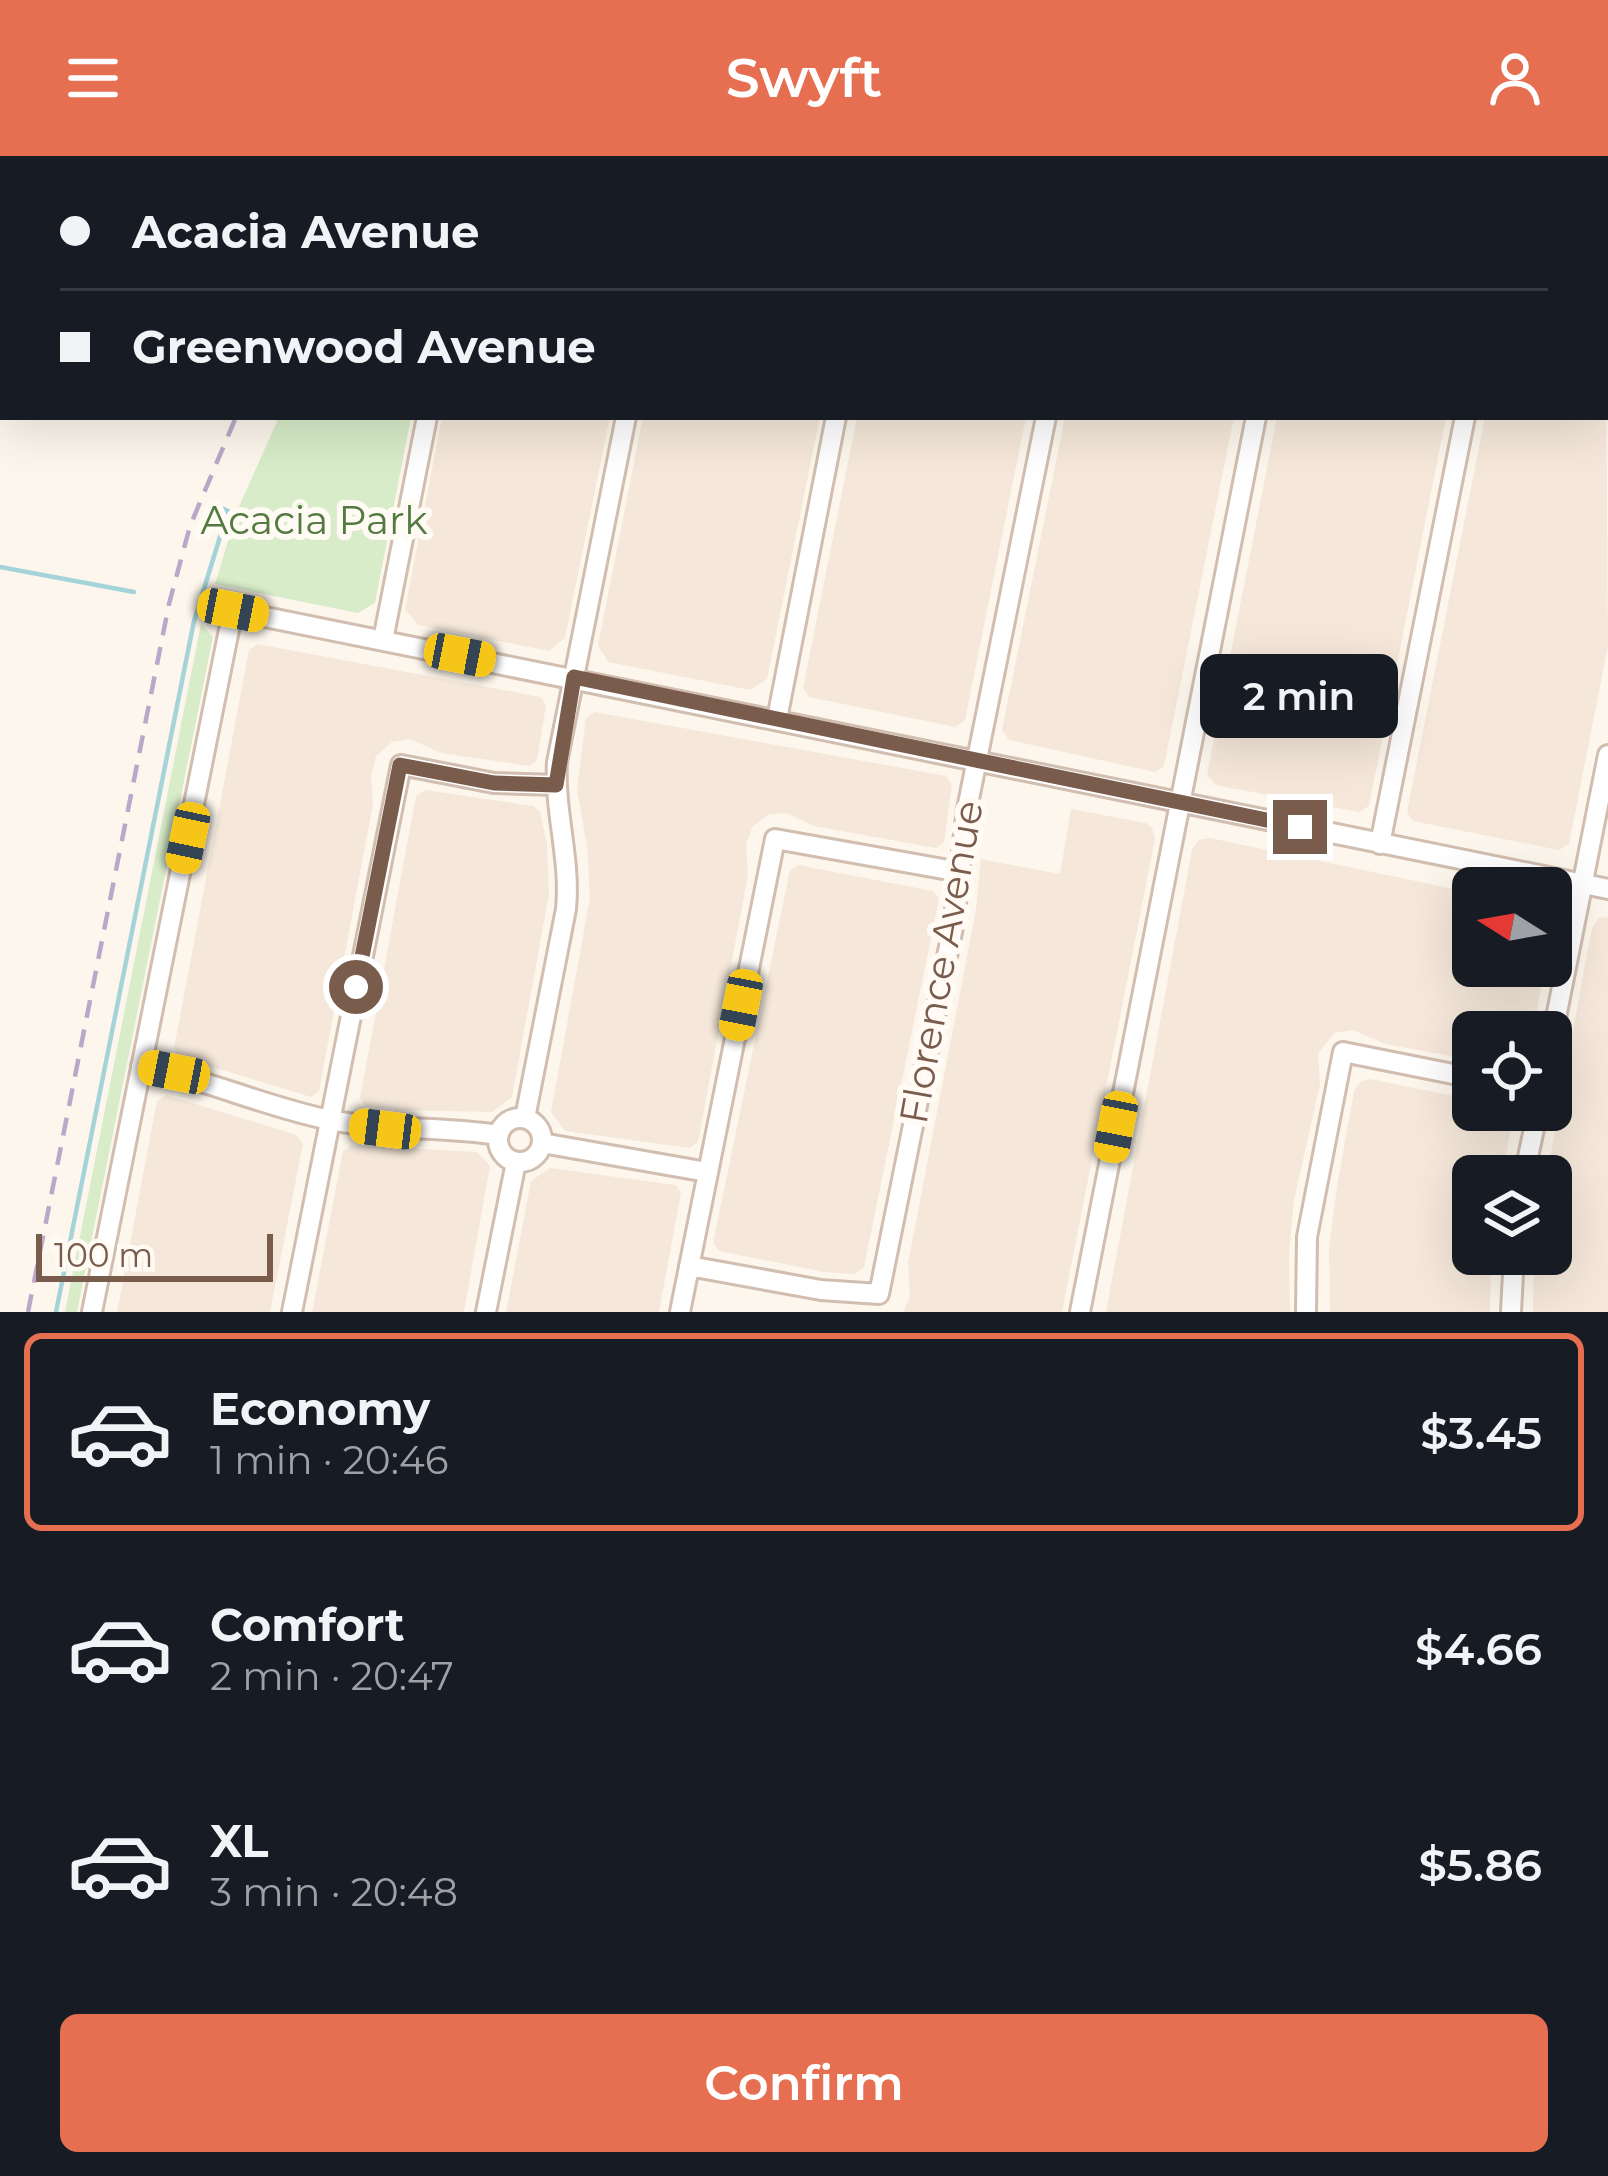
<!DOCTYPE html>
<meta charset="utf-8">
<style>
body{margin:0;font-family:Montserrat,sans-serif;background:#20242c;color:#f1f3f6;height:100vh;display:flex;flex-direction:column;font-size:45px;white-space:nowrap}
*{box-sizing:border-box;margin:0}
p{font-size:39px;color:#9ea1a6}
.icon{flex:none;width:66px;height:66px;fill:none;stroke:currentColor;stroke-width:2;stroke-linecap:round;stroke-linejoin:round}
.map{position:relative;height:1156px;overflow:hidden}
.details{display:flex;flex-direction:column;background:#171b24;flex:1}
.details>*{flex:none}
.hud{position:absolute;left:0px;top:0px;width:1608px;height:264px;box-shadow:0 12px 48px #0002;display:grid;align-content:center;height:264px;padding:0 60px;background:#171b24}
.needle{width:78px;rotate:281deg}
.tools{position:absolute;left:1452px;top:711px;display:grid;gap:24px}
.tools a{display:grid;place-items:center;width:120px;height:120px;border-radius:18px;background:#171b24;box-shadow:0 12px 48px #0002;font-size:60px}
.scale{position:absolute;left:36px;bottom:30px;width:237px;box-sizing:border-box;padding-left:12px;border:6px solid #7a5c4d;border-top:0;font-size:33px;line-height:42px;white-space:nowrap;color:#7a5c4d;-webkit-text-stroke:9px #fffaf3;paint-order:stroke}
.end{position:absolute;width:54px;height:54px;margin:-27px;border:15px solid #7a5c4d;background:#fff;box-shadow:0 0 0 6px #fff}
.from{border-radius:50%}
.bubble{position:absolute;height:84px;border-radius:18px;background:#171b24;box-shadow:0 12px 48px #0002;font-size:39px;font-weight:600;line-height:84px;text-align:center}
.car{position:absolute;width:36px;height:72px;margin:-36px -18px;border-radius:15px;box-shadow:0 0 9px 3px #0007;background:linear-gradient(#f5c518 24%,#345 0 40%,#f5c518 0 76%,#345 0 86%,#f5c518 0)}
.hud b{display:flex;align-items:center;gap:42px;height:114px;font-size:45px}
.hud b+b{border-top:3px solid #363941}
.hud i{width:30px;height:30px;background:#f1f3f6}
ul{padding:21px 0 0;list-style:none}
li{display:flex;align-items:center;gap:36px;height:198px;margin:0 24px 18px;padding:0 36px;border:6px solid transparent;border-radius:18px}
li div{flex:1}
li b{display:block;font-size:45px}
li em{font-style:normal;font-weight:600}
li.active{border-color:#e76f51}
li>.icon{width:108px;height:108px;stroke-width:1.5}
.cta{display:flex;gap:24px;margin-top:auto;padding:24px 60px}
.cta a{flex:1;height:138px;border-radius:18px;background:#e76f51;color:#fff;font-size:48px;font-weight:600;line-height:138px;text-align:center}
header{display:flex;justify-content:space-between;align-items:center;height:156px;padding:0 60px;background:#e76f51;color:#fff;font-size:54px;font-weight:600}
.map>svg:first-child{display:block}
.residential{fill:#f5e8da}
.green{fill:#d8ecc9}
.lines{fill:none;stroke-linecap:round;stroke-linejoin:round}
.stream{stroke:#a5d3da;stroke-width:4.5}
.minor-casing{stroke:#d1beb0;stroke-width:24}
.minor{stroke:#fff;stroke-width:18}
.rail{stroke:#b9a8c9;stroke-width:4.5;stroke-dasharray:18 12;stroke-linecap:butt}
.route{stroke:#7a5c4d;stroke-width:15}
.labels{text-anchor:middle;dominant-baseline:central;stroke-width:12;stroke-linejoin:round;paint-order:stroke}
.park-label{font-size:39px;fill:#537a41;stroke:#fffaf3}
.street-label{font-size:39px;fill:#7a5c4d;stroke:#fffaf3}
</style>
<header><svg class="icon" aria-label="menu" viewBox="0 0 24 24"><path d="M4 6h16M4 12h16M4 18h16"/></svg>Swyft<svg class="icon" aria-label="person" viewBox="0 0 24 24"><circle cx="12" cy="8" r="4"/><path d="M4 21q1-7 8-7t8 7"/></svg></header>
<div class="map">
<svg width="1608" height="1156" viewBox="0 0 1608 1156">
<rect width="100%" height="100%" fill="#fdf6ec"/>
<path class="residential" d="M1605,43L1608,490L1569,688L1559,694L1413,665L1407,656L1485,261H1605Z
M442,261H610L565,482L549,495L418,469L405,453Z
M643,261H820L767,523L750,534L608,506L598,489Z
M857,261H1026L965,564L955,571L809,541L803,532Z
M1065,261H1234L1164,610L1155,616L1009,584L1002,574Z
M1277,261H1446L1369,650L1359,656L1215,629L1207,618Z
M257,488L541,541L546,549L537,604L530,610L441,597L410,583L392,586L376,600L371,621L373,648L319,935L311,941L179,901L174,892L249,494Z
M595,556L946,620L952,629L944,686L936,692L814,670L786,657L768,659L753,670L746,688L748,719L698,986L690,992L565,975L551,956L590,742L587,690L577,634L586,562Z
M425,634L533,650L540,656L547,688L549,738L512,941L492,956L397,954L365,950L360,942L416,640Z
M1071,653L1146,667L1152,672L1155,683L1062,1156H903L910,1141L908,1107L976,754L981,703L1060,718Z
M1210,682L1473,737V810H1545L1533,876H1473V904L1385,888L1353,874L1334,877L1318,898L1320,929L1294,1044L1289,1097L1290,1156H1106L1192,694L1199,684Z
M798,709L933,735L939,743L864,1111L855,1118L824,1116L719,1095L713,1087L790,714Z
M1608,761V1156H1533L1534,1098H1551V1020H1547L1584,814L1592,772L1599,762Z
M1370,923L1473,944V954L1509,957L1512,966L1502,1020H1473V1098H1491L1490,1156H1330L1329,1091L1337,1030L1354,935L1360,926Z
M166,939L297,979L303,988L270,1156H117L157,945Z
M351,989L477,996L490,1010L464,1156H312L343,995Z
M550,1012L676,1029L681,1037L659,1156H506L531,1025Z"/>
<path class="green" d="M279,261H411L375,447L358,457L215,428L237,355Z
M201,468L213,481L77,1156H65Z"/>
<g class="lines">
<path class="stream" d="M0,411L134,436
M56,1156L194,465L228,355L215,349"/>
<g class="minor-casing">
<path id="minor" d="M668,0L669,3
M1313,0L1330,3
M554,3L558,0
M886,3L887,0
M1097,3L1098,0
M1522,3L1524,0
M1605,8L1608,14
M211,450L1608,733
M383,484L427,261
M777,563L836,261
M1380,688L1465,261
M1551,887L1608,599
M141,910C206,923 265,951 330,964C386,975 442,970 498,979
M498 984a22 22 0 1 1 44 0a22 22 0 1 1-44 0Z
M525,962L566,753C571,703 554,656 557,606L626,261
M542,987L707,1016
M1524,1020L1538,954
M689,1110L821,1134L879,1138L953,771L967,653L1046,261
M92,1156L233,454
M292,1156L401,609L494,627L556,629
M486,1156L516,1006
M680,1156L775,683L960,716
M1080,1156L1256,261
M1306,1156L1307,1081L1343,896L1473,922
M1511,1156L1514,1098"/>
</g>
<use href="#minor" class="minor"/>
<path class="rail" d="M441,3L445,0
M28,1156L169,448L190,370L236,261"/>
</g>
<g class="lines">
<path class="route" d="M356,831L400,609L494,627L556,629L574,521L1300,671"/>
</g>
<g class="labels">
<g class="park-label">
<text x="314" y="364">Acacia Park</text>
</g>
<g class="street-label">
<text transform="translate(941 806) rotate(-80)">Florence Avenue</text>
</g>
</g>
</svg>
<div class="tools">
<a><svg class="needle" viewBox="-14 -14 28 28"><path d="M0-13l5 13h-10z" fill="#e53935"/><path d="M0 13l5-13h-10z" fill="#9ea1a6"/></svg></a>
<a><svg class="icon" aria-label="locate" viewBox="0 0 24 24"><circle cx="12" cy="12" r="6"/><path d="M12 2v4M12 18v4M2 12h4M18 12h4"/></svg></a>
<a><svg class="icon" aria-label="layers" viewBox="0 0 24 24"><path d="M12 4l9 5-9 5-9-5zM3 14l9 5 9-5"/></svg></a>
</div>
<div class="scale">100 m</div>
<i class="end from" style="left:356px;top:831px"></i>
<i class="end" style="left:1300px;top:671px"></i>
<div class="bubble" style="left:1200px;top:498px;width:198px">2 min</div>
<i class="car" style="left:233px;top:454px;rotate:101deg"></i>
<i class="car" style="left:460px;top:499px;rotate:101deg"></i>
<i class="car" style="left:188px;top:682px;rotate:192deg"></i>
<i class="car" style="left:741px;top:849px;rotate:191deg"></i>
<i class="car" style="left:174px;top:916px;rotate:281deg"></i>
<i class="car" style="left:1116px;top:971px;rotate:191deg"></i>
<i class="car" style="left:385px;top:973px;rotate:277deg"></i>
<div class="hud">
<b><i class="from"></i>Acacia Avenue</b>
<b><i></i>Greenwood Avenue</b>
</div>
</div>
<section class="details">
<ul>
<li class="active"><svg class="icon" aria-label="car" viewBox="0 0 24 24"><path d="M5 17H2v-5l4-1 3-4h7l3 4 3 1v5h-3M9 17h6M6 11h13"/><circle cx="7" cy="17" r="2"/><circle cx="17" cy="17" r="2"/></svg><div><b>Economy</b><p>1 min · 20:46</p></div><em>$3.45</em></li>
<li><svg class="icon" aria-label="car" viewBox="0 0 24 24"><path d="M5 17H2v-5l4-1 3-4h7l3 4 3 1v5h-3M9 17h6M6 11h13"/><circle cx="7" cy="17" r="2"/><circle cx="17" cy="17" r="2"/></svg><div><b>Comfort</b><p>2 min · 20:47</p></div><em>$4.66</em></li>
<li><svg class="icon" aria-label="car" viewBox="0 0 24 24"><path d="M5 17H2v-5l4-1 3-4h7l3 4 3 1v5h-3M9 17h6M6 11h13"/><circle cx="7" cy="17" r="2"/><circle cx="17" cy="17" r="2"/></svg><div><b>XL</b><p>3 min · 20:48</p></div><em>$5.86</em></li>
</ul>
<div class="cta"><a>Confirm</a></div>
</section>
